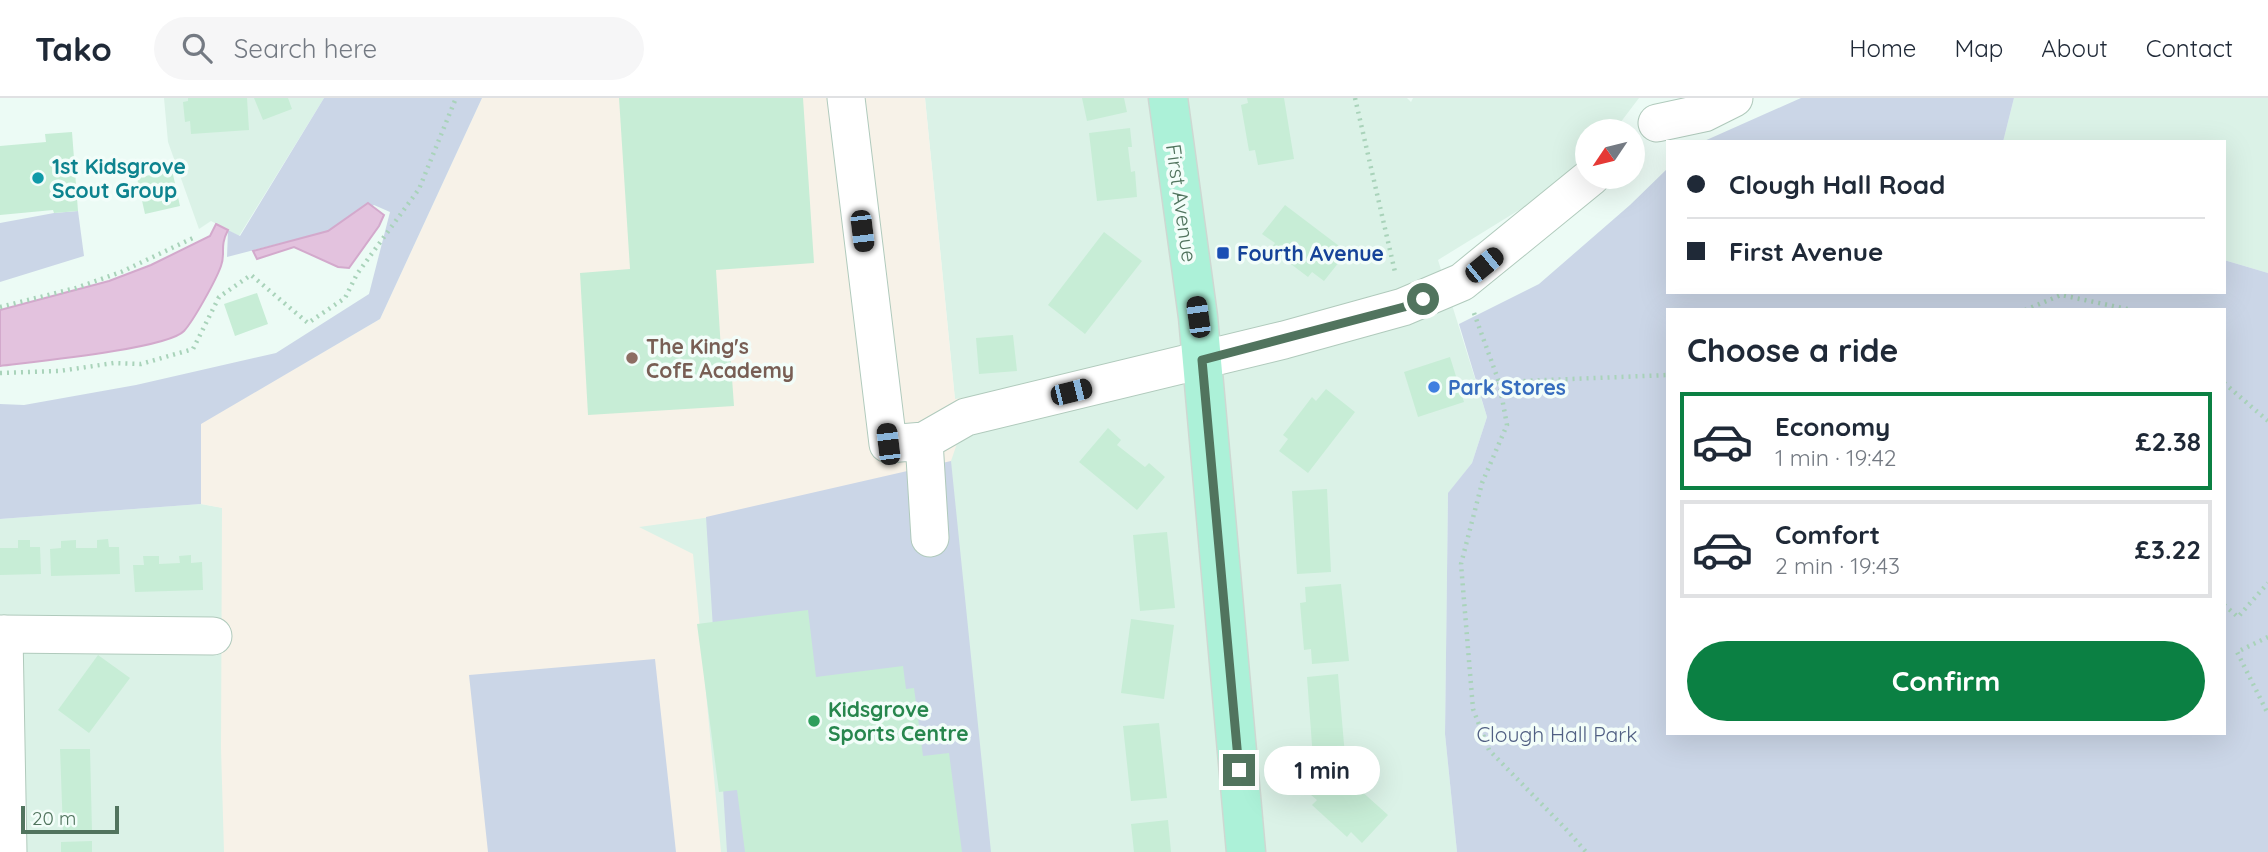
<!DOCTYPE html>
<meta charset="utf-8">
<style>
body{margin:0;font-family:Quicksand,sans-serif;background:#f6f6f7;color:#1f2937;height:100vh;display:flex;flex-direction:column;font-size:26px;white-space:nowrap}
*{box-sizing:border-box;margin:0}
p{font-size:23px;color:#747a83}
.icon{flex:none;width:38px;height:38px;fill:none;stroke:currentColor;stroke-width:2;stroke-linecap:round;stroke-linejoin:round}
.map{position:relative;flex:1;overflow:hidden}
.details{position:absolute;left:1666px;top:210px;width:560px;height:427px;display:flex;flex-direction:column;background:#fff;border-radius:0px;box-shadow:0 7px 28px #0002}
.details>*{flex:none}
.guide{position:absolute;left:1666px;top:42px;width:560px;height:154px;border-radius:0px;box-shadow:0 7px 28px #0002;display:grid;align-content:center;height:154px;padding:0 21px;background:#fff}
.needle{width:46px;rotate:235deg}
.controls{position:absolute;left:1575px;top:21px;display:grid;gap:14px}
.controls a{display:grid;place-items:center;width:70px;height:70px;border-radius:50%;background:#fff;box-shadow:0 7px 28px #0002;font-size:35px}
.scale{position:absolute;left:21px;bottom:18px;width:98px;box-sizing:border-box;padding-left:7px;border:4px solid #51745e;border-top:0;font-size:19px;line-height:24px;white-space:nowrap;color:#51745e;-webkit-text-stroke:5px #f2fdf9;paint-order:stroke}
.end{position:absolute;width:32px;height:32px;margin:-16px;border:9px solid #51745e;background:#fff;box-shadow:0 0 0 4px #fff}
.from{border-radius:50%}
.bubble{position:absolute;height:49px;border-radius:24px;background:#fff;box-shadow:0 7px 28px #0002;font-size:23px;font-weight:700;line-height:49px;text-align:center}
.car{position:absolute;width:21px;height:42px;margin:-21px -10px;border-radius:9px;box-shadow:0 0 5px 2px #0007;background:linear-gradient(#222 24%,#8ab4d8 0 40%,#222 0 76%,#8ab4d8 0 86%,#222 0)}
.guide b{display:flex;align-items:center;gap:24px;height:66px;font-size:26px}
.guide b+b{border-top:2px solid #e0e1e3}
.guide i{width:18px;height:18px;background:#1f2937}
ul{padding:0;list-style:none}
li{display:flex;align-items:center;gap:21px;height:98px;margin:0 14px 10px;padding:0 7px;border:4px solid #e0e1e3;border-radius:0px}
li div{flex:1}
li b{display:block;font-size:26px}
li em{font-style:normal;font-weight:700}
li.current{border-color:#0b8043}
li>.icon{width:63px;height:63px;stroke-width:1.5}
h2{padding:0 21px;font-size:32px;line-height:84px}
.primary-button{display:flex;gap:14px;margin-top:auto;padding:14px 21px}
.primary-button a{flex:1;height:80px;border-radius:42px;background:#0b8043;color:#fff;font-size:28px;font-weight:700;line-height:80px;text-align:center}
header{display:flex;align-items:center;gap:42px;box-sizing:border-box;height:98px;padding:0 35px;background:#fff;border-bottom:2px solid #e0e1e3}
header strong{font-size:33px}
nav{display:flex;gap:38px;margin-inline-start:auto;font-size:24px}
.search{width:490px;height:63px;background:#f6f6f7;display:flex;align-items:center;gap:18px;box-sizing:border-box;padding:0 24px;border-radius:38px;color:#747a83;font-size:26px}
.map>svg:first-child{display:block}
.residential{fill:#dbf2e7}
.education{fill:#f7f2e8}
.green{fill:#cbd6e7;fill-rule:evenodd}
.water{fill:#e3c2de;stroke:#d3a9cc;stroke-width:2}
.building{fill:#c7edd6}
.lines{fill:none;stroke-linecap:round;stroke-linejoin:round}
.minor-casing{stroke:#b0cabc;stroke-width:39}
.major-casing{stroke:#ced8d2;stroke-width:41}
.path{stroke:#a9d3ba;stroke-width:4.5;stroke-dasharray:2 5;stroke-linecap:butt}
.minor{stroke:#fff;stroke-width:37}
.major{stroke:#acf1d8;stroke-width:38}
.route{stroke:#51745e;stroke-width:9}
.culture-dot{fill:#0f9aa8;stroke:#f2fdf9;stroke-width:2.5}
.transit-dot{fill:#1a4fb4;stroke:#f2fdf9;stroke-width:2.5}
.education-dot{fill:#8d6e63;stroke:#f2fdf9;stroke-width:2.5}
.shop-dot{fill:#3f7fe0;stroke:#f2fdf9;stroke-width:2.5}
.leisure-dot{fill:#2e9e5b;stroke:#f2fdf9;stroke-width:2.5}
.labels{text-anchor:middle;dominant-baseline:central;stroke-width:7;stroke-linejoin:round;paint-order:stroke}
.culture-label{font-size:21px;font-weight:bold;fill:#0d838f;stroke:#f2fdf9;text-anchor:start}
.street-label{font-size:21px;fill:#51745e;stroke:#f2fdf9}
.transit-label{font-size:21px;font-weight:bold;fill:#164399;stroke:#f2fdf9;text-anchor:start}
.education-label{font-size:21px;font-weight:bold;fill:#785e54;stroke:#f2fdf9;text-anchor:start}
.shop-label{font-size:21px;font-weight:bold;fill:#366cbe;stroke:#f2fdf9;text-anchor:start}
.leisure-label{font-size:21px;font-weight:bold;fill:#27864d;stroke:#f2fdf9;text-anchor:start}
.park-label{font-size:21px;fill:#505f83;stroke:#f2fdf9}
</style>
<header>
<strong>Tako</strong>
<div class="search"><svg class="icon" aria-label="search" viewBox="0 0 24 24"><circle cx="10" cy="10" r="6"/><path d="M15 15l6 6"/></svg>Search here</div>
<nav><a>Home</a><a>Map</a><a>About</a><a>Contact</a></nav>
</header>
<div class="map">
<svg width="2268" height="754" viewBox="0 0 2268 754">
<rect width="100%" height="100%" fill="#ecfbf5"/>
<path class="residential" d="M164,0H324L239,138L211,123L199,131L168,44Z
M925,0H1407L1411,4L1413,0H1639L1614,33H1587V57L1532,104L1438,162L1487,319L1472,365L1448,396L1445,636L1457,754H0V421L201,406L463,452L856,399L955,302Z
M2014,0H2268V175L2224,162V44H2003Z"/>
<path class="education" d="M482,0H925L955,301L968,299L966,319L951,363L944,371L856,399L639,429L693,456L721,754H224L221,650L222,410L201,406L200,326L380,221Z"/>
<path class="green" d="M324,0H482L380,221L201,326V406L0,421V306L24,307L136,287L276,255L369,196L390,114L374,107L328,133L227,159L228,132L240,138Z
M1801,0H2014L2003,44H1702Z
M1668,70V194H2224V162L2268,175V754H1457L1445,636L1448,395L1472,365L1487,319L1459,226L1539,186L1630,107ZM1668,212H2224V635H1668Z
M78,113L84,158L0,184V125L54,115Z
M951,363L991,754H727L706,419Z
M655,561L676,754H488L469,577Z"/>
<path class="water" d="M368,105L384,117L379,128L349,170L338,169L294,149L257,161L253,153L328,133Z
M216,126L228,132C219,149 226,155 221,168C216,182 194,222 184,233C167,251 31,264 0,268V212L109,183L151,167L210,138Z"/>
<path class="building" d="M188,0H247L249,32L191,36L190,23L185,24L183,4L188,3Z
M254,0H288L292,11L263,22Z
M619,0H803L814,165L716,172L721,252H730L734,308L588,317L580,175L630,171Z
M1082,0H1124L1127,14L1087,23Z
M1247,0H1284L1294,61L1258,67L1255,52L1249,53L1241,7L1248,5Z
M1130,30L1132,49H1128L1131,74L1135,73L1137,99L1097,103L1089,35Z
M72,34L78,113L54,115L53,112L0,117V48L46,44L45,36Z
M172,72L180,108L145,116L137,80Z
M1285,107L1347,154L1324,183L1312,174L1308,179L1271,151L1275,145L1262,136Z
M1104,134L1142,163L1085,236L1048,207Z
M257,195L268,226L235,238L224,206Z
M1013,237L1017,273L979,276L976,240Z
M1450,259L1464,304L1418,319L1404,274Z
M1326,291L1355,314L1308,375L1279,353L1288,341L1283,337L1312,299L1316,303Z
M1108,330L1121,342L1117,347L1145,369L1149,365L1165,379L1137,412L1079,364Z
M1327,391L1331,474L1297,476L1292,393Z
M1167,434L1175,510L1140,513L1133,437Z
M108,441L109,449H119L120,476L51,478L50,451L61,450V443L76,442V450H97V442Z
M18,442H30V449H40L41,476L0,477V450H18Z
M191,457V465L202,464L203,492L135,494L133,467H144L143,458H159V466L180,465L179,458Z
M1341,486L1349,563L1312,566L1311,551L1304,552L1300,505L1306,504L1305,489Z
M808,512L816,579L903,568L906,591L914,590L923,658L949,655L962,754H745L737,692L719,694L697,526Z
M1131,521L1174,527L1164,601L1121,595Z
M98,557L130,580L89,635L58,612Z
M1338,576L1345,658L1313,661L1307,579Z
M1159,625L1167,700L1131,703L1123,628Z
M60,651H90L92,733H63Z
M1330,665L1388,717L1362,745L1351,734L1347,739L1312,707L1317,702L1305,692Z
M1168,722L1171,754H1134L1131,726Z
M92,743V754H61V744Z"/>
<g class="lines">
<g class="minor-casing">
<path id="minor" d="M846,0L888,346L924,343L966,319L1284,242L1403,209L1462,184L1591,79
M1657,25L1704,15L1734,0
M924,343L930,440
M0,536L213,538
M4,536L8,754"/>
</g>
<g class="major-casing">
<path id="major" d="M1168,0L1198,219L1246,754"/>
</g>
<path class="path" d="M1355,0L1395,174
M0,209L76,190L121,174L193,140
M2025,212L2061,197L2132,212
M1474,215L1499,284L1668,277
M0,275L59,273L114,265L141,266L193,251L219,199L251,177L308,225L345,200L357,176L419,91L456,0
M1499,284L1507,327L1482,385L1461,466L1473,611L1489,652L1564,729L1586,754
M2224,285L2268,323
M2224,507L2238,519L2268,485
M2268,539L2237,554L2268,616"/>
<use href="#minor" class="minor"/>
<use href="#major" class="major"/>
</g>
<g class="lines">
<path class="route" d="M1239,672L1202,262L1404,209L1423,201"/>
</g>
<circle class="culture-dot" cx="38" cy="80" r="7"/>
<rect class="transit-dot" x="1216" y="148" width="14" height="14" rx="3.5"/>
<circle class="education-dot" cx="632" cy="260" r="7"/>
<circle class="shop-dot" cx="1434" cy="289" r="7"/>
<circle class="leisure-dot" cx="814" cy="623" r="7"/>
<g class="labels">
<g class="culture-label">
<text x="52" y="68">1st Kidsgrove<tspan x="52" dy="24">Scout Group</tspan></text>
</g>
<g class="street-label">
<text transform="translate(1182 105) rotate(82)">First Avenue</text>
</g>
<g class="transit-label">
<text x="1237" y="155">Fourth Avenue</text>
</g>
<g class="education-label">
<text x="646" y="248">The King's<tspan x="646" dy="24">CofE Academy</tspan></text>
</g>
<g class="shop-label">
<text x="1448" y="289">Park Stores</text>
</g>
<g class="leisure-label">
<text x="828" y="611">Kidsgrove<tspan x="828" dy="24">Sports Centre</tspan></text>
</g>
<g class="park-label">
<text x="1557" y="636">Clough Hall Park</text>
</g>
</g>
</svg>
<div class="controls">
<a><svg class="needle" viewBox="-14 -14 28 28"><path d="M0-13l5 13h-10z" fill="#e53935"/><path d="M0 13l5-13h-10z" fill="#747a83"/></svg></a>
</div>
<div class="scale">20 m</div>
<i class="end from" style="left:1423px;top:201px"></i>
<i class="end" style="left:1239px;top:672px"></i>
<div class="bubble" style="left:1264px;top:648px;width:116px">1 min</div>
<i class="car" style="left:862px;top:133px;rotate:173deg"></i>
<i class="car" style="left:1484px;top:167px;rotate:51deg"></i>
<i class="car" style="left:1198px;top:219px;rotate:352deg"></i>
<i class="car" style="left:1071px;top:294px;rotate:76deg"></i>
<i class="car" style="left:888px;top:346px;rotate:353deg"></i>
<div class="guide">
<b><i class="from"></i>Clough Hall Road</b>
<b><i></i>First Avenue</b>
</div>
<section class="details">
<h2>Choose a ride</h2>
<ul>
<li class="current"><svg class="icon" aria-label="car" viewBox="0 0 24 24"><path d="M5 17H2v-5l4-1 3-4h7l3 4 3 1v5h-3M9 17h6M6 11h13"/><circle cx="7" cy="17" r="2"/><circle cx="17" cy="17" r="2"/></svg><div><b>Economy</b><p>1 min · 19:42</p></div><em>£2.38</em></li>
<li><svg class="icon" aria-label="car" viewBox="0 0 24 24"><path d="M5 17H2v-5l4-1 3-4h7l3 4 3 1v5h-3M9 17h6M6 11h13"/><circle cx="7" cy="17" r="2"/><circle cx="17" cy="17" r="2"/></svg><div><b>Comfort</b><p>2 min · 19:43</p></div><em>£3.22</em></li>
</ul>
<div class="primary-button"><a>Confirm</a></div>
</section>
</div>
